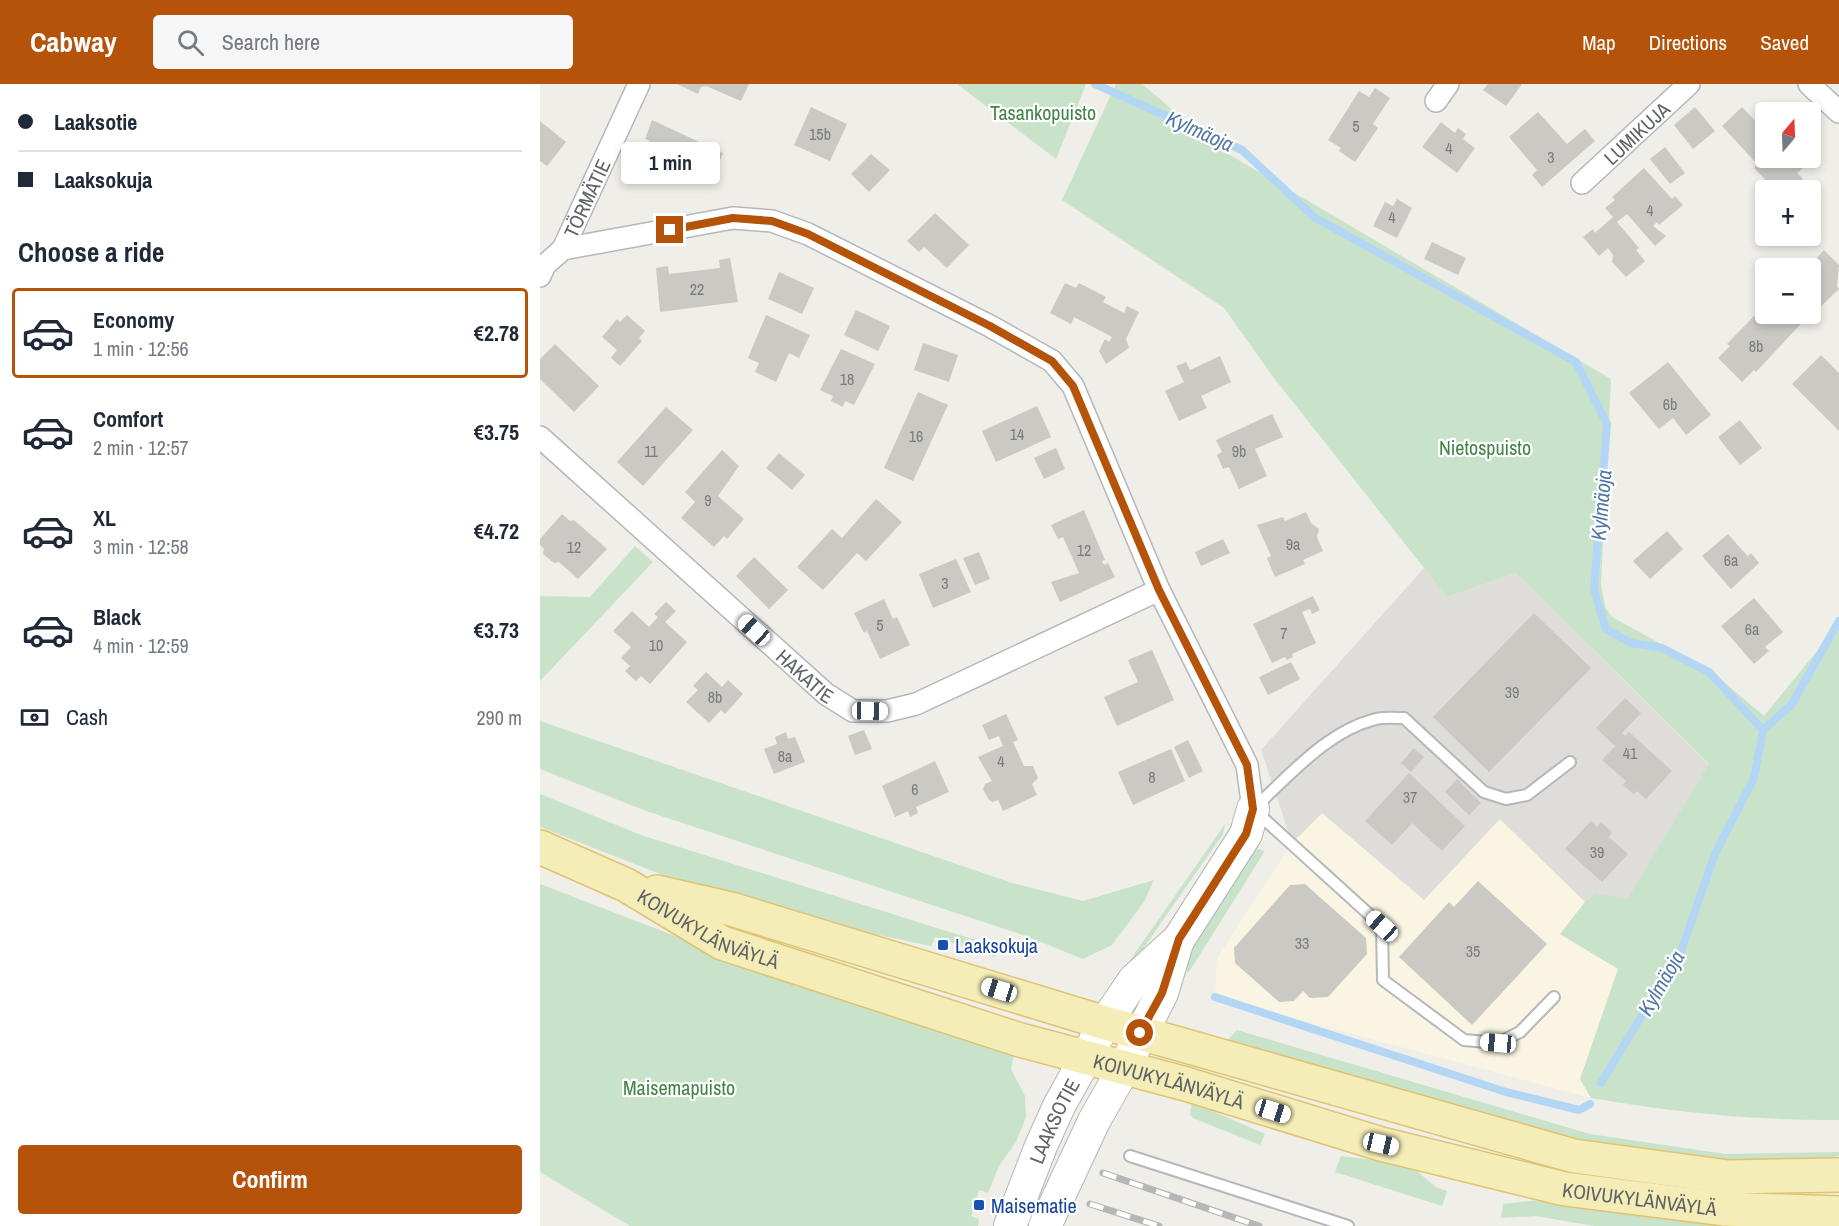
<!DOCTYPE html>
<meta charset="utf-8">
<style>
body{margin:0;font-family:"Archivo Narrow",sans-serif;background:#f6f6f7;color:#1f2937;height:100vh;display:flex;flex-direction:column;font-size:22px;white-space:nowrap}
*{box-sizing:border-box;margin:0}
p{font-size:20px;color:#747a83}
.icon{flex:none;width:33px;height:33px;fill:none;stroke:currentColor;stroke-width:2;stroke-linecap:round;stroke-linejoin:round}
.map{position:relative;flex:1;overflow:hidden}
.details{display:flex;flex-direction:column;background:#fff;width:540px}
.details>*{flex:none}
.guide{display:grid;align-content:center;height:132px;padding:0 18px;background:#fff}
.needle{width:39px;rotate:19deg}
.fabs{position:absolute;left:1215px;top:18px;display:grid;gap:12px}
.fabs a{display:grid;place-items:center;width:66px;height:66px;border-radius:6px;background:#fff;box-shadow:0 3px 9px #0003;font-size:30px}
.end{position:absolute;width:27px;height:27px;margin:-14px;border:8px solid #b45309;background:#fff;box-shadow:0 0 0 3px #fff}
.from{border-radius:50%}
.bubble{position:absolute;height:42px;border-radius:6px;background:#fff;box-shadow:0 3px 9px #0003;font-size:20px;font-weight:800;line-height:42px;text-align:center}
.car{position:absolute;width:18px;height:36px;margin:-18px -9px;border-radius:8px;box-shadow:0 0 4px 2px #0007;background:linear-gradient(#fff 24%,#345 0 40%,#fff 0 76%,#345 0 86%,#fff 0)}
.guide b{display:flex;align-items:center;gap:21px;height:57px;font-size:22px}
.guide b+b{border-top:2px solid #e0e1e3}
.guide i{width:15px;height:15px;background:#1f2937}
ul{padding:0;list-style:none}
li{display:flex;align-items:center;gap:18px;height:90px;margin:0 12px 9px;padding:0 6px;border:3px solid transparent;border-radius:6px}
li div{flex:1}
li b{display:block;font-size:22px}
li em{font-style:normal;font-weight:800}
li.current{border-color:#b45309}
li>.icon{width:54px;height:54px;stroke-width:1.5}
h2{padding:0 18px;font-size:27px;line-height:72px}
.pay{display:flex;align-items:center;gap:15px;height:66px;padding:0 18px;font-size:22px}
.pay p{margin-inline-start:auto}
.primary-button{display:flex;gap:12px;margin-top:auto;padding:12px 18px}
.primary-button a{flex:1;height:69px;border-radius:6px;background:#b45309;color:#fff;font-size:24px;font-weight:800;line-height:69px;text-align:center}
header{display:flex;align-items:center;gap:36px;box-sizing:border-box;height:84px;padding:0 30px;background:#b45309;color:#fff}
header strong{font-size:28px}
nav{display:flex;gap:33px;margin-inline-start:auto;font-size:21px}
.search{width:420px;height:54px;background:#f6f6f7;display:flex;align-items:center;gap:15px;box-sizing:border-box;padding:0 21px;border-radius:6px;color:#747a83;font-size:22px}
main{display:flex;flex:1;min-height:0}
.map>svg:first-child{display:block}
.commercial{fill:#faf5e2}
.industrial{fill:#deddda}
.green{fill:#c8e3c9}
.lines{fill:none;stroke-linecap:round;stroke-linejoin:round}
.stream{stroke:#b3d6f4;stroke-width:8}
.building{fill:#cbc9c4}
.lane-casing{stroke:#b5b7bb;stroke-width:14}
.street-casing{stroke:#b5b7bb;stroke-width:24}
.secondary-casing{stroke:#b4b6ba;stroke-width:34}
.primary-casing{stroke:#e0c370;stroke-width:36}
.lane{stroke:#fff;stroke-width:10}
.street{stroke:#fff;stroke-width:21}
.secondary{stroke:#fff;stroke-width:32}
.primary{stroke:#f5edb7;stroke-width:33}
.rail-casing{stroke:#b5b6b6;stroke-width:7}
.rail{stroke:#fff;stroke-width:4.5;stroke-dasharray:14;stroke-linecap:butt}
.route{stroke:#b45309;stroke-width:8}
.transit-dot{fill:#1a4fb4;stroke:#fff;stroke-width:2}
.labels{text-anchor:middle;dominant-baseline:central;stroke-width:4.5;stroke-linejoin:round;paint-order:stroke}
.number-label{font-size:16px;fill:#7a7c7e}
.park-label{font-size:20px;fill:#428346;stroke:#fff}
.street-label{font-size:20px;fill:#5f6266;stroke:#fff}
.transit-label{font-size:20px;fill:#164399;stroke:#fff;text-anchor:start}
.water-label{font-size:21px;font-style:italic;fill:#5178a6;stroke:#fff}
</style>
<header>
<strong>Cabway</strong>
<div class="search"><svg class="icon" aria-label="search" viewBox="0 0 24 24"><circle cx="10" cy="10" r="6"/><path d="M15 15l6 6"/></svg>Search here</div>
<nav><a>Map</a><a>Directions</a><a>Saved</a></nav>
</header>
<main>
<section class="details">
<div class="guide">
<b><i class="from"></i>Laaksotie</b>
<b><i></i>Laaksokuja</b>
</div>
<h2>Choose a ride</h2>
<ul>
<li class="current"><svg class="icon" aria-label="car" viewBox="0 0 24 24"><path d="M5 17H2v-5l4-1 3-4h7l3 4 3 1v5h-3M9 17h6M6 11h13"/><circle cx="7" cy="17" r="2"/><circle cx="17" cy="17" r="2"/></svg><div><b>Economy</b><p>1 min · 12:56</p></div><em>€2.78</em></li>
<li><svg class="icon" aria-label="car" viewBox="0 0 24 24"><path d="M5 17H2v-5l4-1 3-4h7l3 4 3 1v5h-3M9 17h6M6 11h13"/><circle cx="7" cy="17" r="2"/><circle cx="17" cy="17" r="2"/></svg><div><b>Comfort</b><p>2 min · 12:57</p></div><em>€3.75</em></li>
<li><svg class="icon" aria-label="car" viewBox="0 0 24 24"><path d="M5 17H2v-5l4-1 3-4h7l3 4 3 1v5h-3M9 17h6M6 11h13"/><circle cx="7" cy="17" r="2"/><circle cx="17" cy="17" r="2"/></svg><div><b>XL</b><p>3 min · 12:58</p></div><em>€4.72</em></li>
<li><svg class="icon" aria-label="car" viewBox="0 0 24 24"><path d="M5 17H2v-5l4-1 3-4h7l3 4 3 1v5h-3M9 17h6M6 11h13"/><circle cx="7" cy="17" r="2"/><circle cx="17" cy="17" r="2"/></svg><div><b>Black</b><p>4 min · 12:59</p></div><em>€3.73</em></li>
</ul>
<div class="pay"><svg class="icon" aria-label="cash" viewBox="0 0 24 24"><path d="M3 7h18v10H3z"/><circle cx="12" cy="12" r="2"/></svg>Cash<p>290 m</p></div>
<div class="primary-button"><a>Confirm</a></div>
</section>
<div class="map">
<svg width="1299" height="1142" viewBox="0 0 1299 1142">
<rect width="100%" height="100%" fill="#efeee8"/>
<path class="commercial" d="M782,729L884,816L960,735L1045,818L1020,851L1078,885L1040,995L1051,1014L675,913L677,874L752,759Z"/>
<path class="industrial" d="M884,484L907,513L976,489L1169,681L1087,815L1055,810L1045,818L960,735L884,816L782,729L752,759L721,666Z"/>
<path class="green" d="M417,0H546L516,75Z
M576,0H602L678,64L1071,295L1061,500L1065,523L1072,533L1172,588L1224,632L1299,540V1036C1216,1037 1132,1028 1051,1014L1040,995L1078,885L1020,850L1045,818L1055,809L1087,815L1169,680L976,489L907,513L734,294L684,224L522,116Z
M95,462L113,478L0,597V512L50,513Z
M0,637L472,799L543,817L614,796L604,818L572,861L543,875L486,852L106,727L0,685Z
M0,710L101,751L451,861L457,865V871L454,873L395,853L391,862L277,838L201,816L128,793L0,743Z
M685,740L683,750L598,872L586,882Z
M719,765L724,767L723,770L649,888L643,887L647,869L714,766Z
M0,800L260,900L475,965L471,985L485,1012L486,1033L476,1058L459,1082L448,1109L439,1106L431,1132L439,1135L438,1142H90L0,1088Z
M697,946L1050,1050L1185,1070L1299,1068V1072L1261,1079L1217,1081L1074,1070L686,958Z
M652,1018L725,1050L720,1061L653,1034L650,1030Z
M801,1072L868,1080L896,1103L907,1107L902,1122L795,1088Z
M1020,1114L1299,1142H1054L996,1132L961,1134L963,1120Z"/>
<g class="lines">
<path class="stream" d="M555,0L702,66L774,133L1036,278L1067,340L1054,505L1066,545L1091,559L1122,564L1169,588L1223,646L1214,694L1175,770L1141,867L1061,999
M1223,646L1252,620L1299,537
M675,913L966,1008L1039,1026L1050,1020"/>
</g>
<path class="building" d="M137,0H209L201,17L166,2L161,3L158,10Z
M948,0H982L966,22L943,6Z
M835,4L850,14L833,40L838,44L815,78L799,67L801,64L788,56L819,7L829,13Z
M271,23L307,40L290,77L254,61Z
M1155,23L1175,47L1153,65L1134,41Z
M1202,23L1226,48V74H1242L1250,82L1256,77L1263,84L1257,89L1263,95L1255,104L1235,106L1214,84L1217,80L1182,42Z
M998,28L1027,60L1045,45L1055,57L1002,103L992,91L997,86L969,53Z
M112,36L183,69L176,86L165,81L159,95L103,75L110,57L105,55Z
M0,37L26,58L7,82L0,77Z
M901,38L915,49L918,44L926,50L923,55L935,64L917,89L882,63Z
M1125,63L1145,89L1130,100L1110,75Z
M331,70L350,86L329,108L311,90Z
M1104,84L1132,115L1135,112L1143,121L1119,141L1117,138L1113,142L1126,152L1115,162L1087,130L1077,138L1099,164L1096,166L1105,177L1086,193L1072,178L1073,171L1068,164L1059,172L1043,153L1053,145L1055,149L1073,133L1065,124L1075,116L1072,113Z
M857,115L872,124L857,154L833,142L845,118L853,122Z
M395,129L429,161L407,184L384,163L379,168L367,157Z
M892,158L926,174L918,191L884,175Z
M1284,166L1299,181L1297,202L1299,205L1272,231L1270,184H1261L1270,175L1273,178Z
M190,174L198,218L120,228L116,184L128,182L129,190L180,184L179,176Z
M239,188L274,204L262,230L228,215Z
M525,199L536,204L539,199L566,213L563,218L584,229L587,222L599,228L586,255L589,264L566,280L559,267L565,255L569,258L572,253L534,233L531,240L510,229Z
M316,226L350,242L338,267L304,251Z
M1226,226V230H1270L1216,288L1214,286L1202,298L1178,274L1190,262L1187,260L1214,232L1217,235Z
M87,231L105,247L99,254L102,257L80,282L71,274L77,266L62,253L77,235L80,238Z
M226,231L270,251L259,274L249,269L236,298L215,288L219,279L208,274Z
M383,259L418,271L409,298L374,286Z
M15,260L59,302L34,328L0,295V275Z
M301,265L335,280L314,321L305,317L303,323L291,317L293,312L280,306Z
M1281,271L1299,289V347L1252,300Z
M680,272L691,298L661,312L667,324L639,337L625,307L644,298L636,282L646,278L650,286Z
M1128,278L1171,331L1146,351L1133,334L1119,345L1089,309Z
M378,308L408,321L373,397L344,384Z
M497,322L511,353L456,378L442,347Z
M126,323L153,346L103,402L77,378Z
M732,330L743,353L715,365L727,392L699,405L689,383L683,385L677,371L682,368L676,356Z
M1200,336L1222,364L1200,381L1178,353Z
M516,364L525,385L504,395L494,374Z
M182,366L199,382L178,412L204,435L187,455L184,452L174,463L141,434L155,418L145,408Z
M239,369L265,391L252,406L226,384Z
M336,415L362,438L326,477L317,469L283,506L257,483L292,445L302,454Z
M544,426L565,476L562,477L564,481L568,479L575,493L520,518L511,498L539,489L523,453L518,455L511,441Z
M766,428L771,439L779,445L777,453L783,467L763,476L765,480L735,493L727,474L731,472L717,441L743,433L745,437Z
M22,430L30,437L34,436L67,465L38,495L19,478L14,479L3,470L4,465L0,461V455Z
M1127,447L1143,465L1110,495L1093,477Z
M1188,450L1203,467L1208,472L1211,469L1219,479L1191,505L1162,472Z
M683,455L690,469L661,482L655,468Z
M439,468L450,495L435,501L423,474Z
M214,473L248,506L229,525L196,492Z
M416,475L431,508L393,524L379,490Z
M773,512L780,526L772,530L770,525L762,528L776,559L752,570L753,573L747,576L745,573L732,579L713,540Z
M1214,514L1243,548L1225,563L1229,567L1214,580L1181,542Z
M344,515L353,535L357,533L370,561L340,575L327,547L324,549L314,529Z
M126,518L136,527L125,538L147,558L110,600L101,592L96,597L85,587L90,582L81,574L91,563L73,547L92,527L109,543L118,533L114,530Z
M994,529L1051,584L949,688L893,633Z
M612,566L634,616L577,642L564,613L598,598L588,576Z
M751,578L760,595L728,611L719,593Z
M166,588L182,603L188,596L203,610L185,630L181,626L169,639L146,618L158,606L153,602Z
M1085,614L1101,629L1082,649L1085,652L1089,648L1132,687L1106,715L1097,707L1094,710L1083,701L1086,697L1062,676L1075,662L1056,644Z
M466,630L478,656L473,658L484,682H493L498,694L492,700L497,711L463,727L458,716L453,718L449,716L443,705L445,700L452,697L438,673L463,662L459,652L449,656L442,641Z
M324,646L332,665L315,671L308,652Z
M246,648L248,655L255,653L265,678L234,690L224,665L237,660L235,653Z
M648,656L663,687L649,694L634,663Z
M874,664L884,673L871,688L861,679Z
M631,665L645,697L593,721L578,688Z
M395,677L409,708L376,723L378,729L370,733L368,727L355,733L342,702Z
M869,689L925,742L902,767L872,739L852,761L825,737Z
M917,695L941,719L929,731L905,708Z
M1051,737L1057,743L1061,738L1072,748L1069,753L1088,770L1062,798L1025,765Z
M938,797L1007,860L932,941L859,873L909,818L914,823Z
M765,800L826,854L827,870L788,913L770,914L763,907L754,917L739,918L695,879L694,864L750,801Z"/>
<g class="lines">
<g class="lane-casing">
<path id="lane" d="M1014,913L980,948L958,959L924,956L843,896L842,842L713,725C749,692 787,647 836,635C845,633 855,634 864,634L944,708L966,715L987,711L1030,678
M590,1072L808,1142"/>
</g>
<g class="street-casing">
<g id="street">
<path d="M1269,0L1299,28"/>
<path d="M896,17L908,0"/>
<path id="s1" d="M1042,99L1149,0"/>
<path id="s2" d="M23,165L99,0"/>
<path d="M0,192L5,181L23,165L193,134L232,137L268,150L450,242L512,277L533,302L619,506L707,681L713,725"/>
<path id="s3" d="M0,353L286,610L313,627H347L376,620L619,506"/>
</g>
</g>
<g class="secondary-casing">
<g id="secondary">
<path id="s4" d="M470,1142L501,1062L519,1022L565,939L594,896L639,855L706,750L713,725"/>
<path d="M505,1142L554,1037L584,984L622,909L638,856"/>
</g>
</g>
<g class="primary-casing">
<g id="primary">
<path id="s5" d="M0,763L86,801L182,859L480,956L646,1000L841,1060L1025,1105L1184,1125L1299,1129"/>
<path d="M117,808L191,825L565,939L1034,1072L1188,1093L1299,1091"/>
</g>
</g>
<use href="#lane" class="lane"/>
<use href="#street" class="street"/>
<use href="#secondary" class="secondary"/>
<use href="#primary" class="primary"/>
<g class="rail-casing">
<path id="rail" d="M563,1089L719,1142
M550,1120L619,1142"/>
</g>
<use href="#rail" class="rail"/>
</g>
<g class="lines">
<path class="route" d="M130,146L193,134L232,137L268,150L450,242L512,277L533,302L619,506L707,681L713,725L706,750L639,855L622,909L600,949"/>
</g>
<g class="transit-dot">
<rect x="397" y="855" width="12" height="12" rx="3"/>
<rect x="433" y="1115" width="12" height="12" rx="3"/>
</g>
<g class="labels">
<g class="number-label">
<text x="816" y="42">5</text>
<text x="280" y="50">15b</text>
<text x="909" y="64">4</text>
<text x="1011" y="73">3</text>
<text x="1110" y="126">4</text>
<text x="852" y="133">4</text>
<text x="157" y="205">22</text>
<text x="1216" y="262">8b</text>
<text x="307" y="295">18</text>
<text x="1130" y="320">6b</text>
<text x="477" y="350">14</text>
<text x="376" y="352">16</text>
<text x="111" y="367">11</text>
<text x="699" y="367">9b</text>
<text x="168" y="416">9</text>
<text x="753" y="460">9a</text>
<text x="34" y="463">12</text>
<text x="544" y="466">12</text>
<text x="1191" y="476">6a</text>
<text x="405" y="499">3</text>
<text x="340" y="541">5</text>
<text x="1212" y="545">6a</text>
<text x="744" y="549">7</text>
<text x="116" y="561">10</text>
<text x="972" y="608">39</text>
<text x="175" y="613">8b</text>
<text x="1090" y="669">41</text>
<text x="245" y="672">8a</text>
<text x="461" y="677">4</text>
<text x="612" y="693">8</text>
<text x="375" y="705">6</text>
<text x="870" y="713">37</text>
<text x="1057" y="768">39</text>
<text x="762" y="859">33</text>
<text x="933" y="867">35</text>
</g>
<g class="park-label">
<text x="503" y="28">Tasankopuisto</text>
<text x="945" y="363">Nietospuisto</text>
<text x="139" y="1003">Maisemapuisto</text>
</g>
<g class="street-label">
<text stroke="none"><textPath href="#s1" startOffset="74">LUMIKUJA</textPath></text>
<text stroke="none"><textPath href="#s2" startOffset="56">TÖRMÄTIE</textPath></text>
<text stroke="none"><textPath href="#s3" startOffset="357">HAKATIE</textPath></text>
<text stroke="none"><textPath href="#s5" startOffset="188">KOIVUKYLÄNVÄYLÄ</textPath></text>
<text stroke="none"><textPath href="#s5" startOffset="674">KOIVUKYLÄNVÄYLÄ</textPath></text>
<text stroke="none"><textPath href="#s4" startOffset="114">LAAKSOTIE</textPath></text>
<text stroke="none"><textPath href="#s5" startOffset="1160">KOIVUKYLÄNVÄYLÄ</textPath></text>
</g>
<g class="transit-label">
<text x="415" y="861">Laaksokuja</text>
<text x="451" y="1121">Maisematie</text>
</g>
<g class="water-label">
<text transform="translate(660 47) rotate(24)">Kylmäoja</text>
<text transform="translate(1061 421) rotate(-85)">Kylmäoja</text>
<text transform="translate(1121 899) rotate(-60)">Kylmäoja</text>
</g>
</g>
</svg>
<div class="fabs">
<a><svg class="needle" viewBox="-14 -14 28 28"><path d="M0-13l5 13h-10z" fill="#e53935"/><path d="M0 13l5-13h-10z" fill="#747a83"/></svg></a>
<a>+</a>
<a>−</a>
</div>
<i class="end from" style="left:600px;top:949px"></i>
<i class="end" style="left:130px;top:146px"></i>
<div class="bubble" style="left:81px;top:58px;width:99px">1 min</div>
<i class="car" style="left:214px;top:546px;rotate:312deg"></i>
<i class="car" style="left:330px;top:627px;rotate:91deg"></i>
<i class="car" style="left:842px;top:842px;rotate:312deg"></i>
<i class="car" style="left:459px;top:906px;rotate:287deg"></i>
<i class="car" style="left:958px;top:959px;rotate:275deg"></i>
<i class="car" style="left:733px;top:1027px;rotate:107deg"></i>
<i class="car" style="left:841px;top:1060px;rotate:103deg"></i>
</div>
</main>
